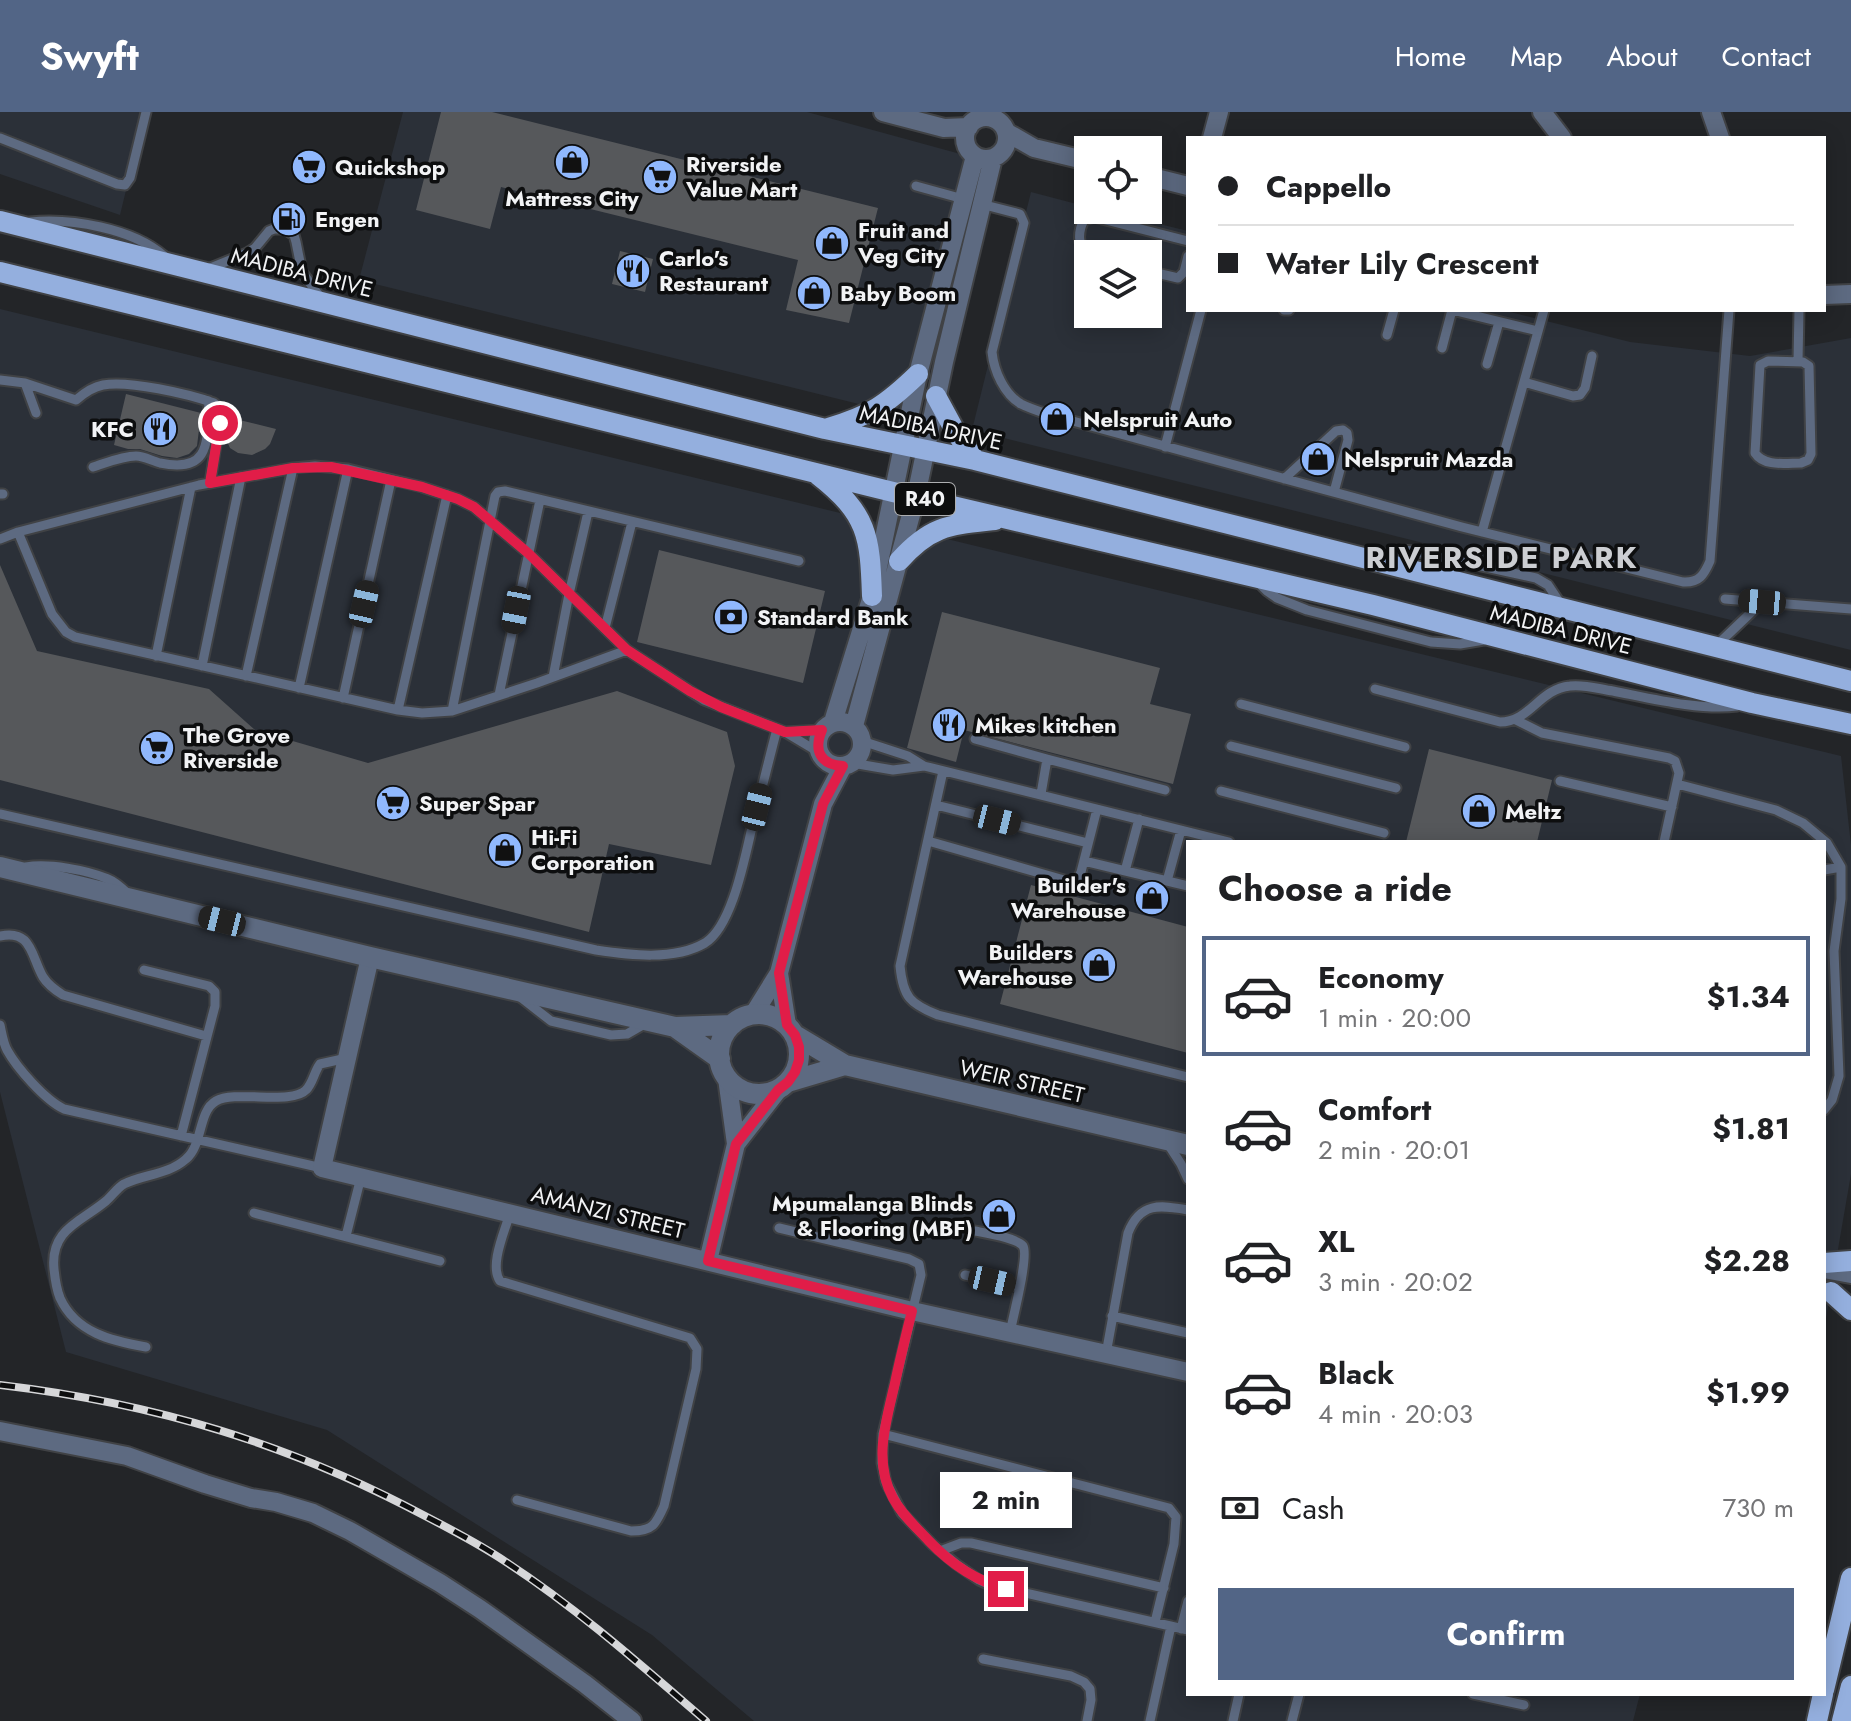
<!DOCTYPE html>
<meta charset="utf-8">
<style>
body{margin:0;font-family:Jost,sans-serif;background:#f2f2f2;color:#202124;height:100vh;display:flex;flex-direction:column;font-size:30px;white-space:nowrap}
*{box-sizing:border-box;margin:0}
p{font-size:26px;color:#757577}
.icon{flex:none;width:44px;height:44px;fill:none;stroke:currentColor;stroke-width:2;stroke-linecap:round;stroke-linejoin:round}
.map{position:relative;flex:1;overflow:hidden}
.panel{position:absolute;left:1186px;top:728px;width:640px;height:856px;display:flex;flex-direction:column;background:#fff;border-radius:0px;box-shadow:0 4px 20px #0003}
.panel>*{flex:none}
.hud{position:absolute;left:1186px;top:24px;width:640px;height:176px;border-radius:0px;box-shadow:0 4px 20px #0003;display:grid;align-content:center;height:176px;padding:0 32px;background:#fff}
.tools{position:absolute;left:1074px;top:24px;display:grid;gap:16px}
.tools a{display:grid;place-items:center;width:88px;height:88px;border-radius:0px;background:#fff;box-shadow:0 4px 20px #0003;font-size:40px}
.end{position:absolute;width:36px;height:36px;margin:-18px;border:10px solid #e11d48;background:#fff;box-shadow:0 0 0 4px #fff}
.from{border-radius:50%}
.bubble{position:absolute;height:56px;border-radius:0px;background:#fff;box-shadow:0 4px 20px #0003;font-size:26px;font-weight:700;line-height:56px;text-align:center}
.car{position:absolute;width:24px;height:48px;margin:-24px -12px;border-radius:10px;box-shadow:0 0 6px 2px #0007;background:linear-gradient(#222 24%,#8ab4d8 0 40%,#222 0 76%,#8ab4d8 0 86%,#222 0)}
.hud b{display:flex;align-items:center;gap:28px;height:76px;font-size:30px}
.hud b+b{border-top:2px solid #e0e0e0}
.hud i{width:20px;height:20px;background:#202124}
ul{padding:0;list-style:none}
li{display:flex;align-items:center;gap:24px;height:120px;margin:0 16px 12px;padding:0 16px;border:4px solid transparent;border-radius:0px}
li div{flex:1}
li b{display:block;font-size:30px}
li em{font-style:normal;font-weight:700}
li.active{border-color:#526586}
li>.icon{width:72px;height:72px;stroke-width:1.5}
h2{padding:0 32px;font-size:36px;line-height:96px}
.pay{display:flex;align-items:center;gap:20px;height:88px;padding:0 32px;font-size:30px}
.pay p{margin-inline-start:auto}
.primary-button{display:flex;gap:16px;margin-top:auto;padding:16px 32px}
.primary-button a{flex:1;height:92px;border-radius:0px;background:#526586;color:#fff;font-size:32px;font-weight:700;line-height:92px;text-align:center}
header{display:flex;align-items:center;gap:48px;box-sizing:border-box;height:112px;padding:0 40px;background:#526586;color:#fff}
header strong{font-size:38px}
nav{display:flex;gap:44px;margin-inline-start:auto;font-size:28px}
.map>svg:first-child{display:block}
.built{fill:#2b3038;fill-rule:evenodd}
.building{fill:#56585b}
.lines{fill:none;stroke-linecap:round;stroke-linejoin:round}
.service-casing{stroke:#404245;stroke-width:13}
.minor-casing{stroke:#404245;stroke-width:22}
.tertiary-casing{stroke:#404245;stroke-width:24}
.primary-casing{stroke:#404245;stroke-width:24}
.service{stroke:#5d6a81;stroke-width:9}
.minor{stroke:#5d6a81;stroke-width:18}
.tertiary{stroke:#5d6a81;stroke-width:20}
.primary{stroke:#94afde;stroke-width:20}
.rail-casing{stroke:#d6d7d9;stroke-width:8}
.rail{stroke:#0d0e0f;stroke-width:5;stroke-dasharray:15;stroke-linecap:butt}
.route{stroke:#e11d48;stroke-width:10}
.labels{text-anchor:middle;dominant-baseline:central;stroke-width:7;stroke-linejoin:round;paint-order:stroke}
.shield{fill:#0d0e0f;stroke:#adaeb0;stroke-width:2}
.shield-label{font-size:20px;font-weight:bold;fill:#f2f3f5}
.poi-label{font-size:22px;font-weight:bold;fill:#f2f3f5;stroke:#0d0e0f;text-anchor:start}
.street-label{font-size:22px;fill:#f2f3f5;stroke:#0d0e0f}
.district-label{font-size:30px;font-weight:bold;letter-spacing:2px;fill:#ccced2;stroke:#0d0e0f}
</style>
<header>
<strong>Swyft</strong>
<nav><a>Home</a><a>Map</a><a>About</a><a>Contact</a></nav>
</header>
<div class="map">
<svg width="1851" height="1609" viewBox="0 0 1851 1609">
<rect width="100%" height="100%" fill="#232528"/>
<path class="built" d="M0,0H145L120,103L0,62Z
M403,0H807L964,43L899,302L359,168Z
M1031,80L1088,95V98H1102L1188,119V198H1502L1630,230L1750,244L1851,226V538L972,318ZM1088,142H1148V202H1088Z
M0,197L1841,644L1851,733V1062L1824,1218V730H1188V1582H1640L1633,1609H754L652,1523L327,1318L66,1240L0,980Z"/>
<path class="building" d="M441,0H492L878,96L849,211L786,198L798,148L501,75L490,117L416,98Z
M620,139L653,147L645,180L612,172Z
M126,282L201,301L197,334L189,342L177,346L162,344L140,337H128L114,333Z
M227,305L276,317L270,332L265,337L252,343L238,341L230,336L225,325Z
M659,438L825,479L803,571L637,530Z
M0,453L37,539L209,577L255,618L368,651L617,579L727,620L735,654L711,753L609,732L589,820L0,668Z
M942,500L1160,556L1150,592L1191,602L1173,672L964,618L956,650L907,636Z
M1429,637L1552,668L1537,730H1406Z
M1031,773L1188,815V941L1000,892Z"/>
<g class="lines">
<g class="service-casing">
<path id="service" d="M990,6L992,0
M0,26L117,72L125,73L130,66L146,0
M916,74L967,88
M981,92L1020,102L1024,111L992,240C994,259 1004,282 1021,292C1029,296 1038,299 1047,302L1462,415L1683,470C1699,471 1704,463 1710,449L1729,198
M30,110C71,106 132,116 164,144
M1088,143C1077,134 1078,119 1084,108L1094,105L1188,129
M208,157L247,141L255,136L269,119L274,117H285L294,123L296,130L302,160L320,185
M1148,159L1178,166L1184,160L1188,144
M1284,198H1289
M1452,198L1538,219
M1387,223L1394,198
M1442,236L1452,198
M1768,249L1803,250L1809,254L1811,342L1808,348L1801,351C1786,351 1764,355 1755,341L1760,253Z
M1798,249L1799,198
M1487,252L1499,210
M0,268L25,271L76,288C84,281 92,275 103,273C128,268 189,282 214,291L218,295L220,307L210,371
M1524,270L1573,284L1580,283L1585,276L1592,244
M25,271L36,301
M1165,335L1201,198
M93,355C106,351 122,344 136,344C144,344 152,349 160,351C212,362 207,328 209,289
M1284,367L1336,319L1343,318L1347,321L1348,328L1334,380
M0,382H3
M18,420L52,502L66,520L75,525L398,598L422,601L452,599L537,571L627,538
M1482,420L1544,198
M0,427L18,420L199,373L293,356L315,354L348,357L422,375L458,387L474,395L528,441L627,538L704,588L785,620L820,641
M1374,445L1402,438L1413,439L1536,466L1548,473L1562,494
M1259,471L1267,479L1277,486L1307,498L1431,530L1460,532L1484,528
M1725,487L1851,497
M605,516L632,410
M1716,534L1762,490
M156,544L191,375
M202,554L241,365
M246,564L293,356
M553,565L569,482L588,400
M299,576L348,357
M1375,577L1500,610C1530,610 1539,577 1570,574C1584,572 1599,577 1613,579C1649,586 1701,599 1737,594
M499,583L540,388
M343,586L391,368
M1241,592L1405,635
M398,598L447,383
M452,599L495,384L498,380L505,379L799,449
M1516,608L1542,621L1669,646L1675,649L1679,661L1664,730
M785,620L822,618
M975,627L1047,647L1041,682
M862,629L908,644L924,654L1229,730
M1231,634L1396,676
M1047,647L1165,678
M852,651L893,658L924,654
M943,659L900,854C903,885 910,892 938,903L1188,965
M1560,669L1672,695
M1677,672L1776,698L1803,711L1827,731L1841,755V787L1834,839L1839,964L1832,988L1824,998
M1221,679L1384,721
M936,693L1088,731
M0,702L596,838C629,843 674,849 705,831C734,813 746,738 754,707C762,677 769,647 777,617
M928,729L1071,770L1078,767L1081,760L1097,697
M1084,749L1188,774
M26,755C48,751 87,758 108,767C116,770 122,776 128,782
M1824,758L1841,755
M1125,759L1139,707
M1167,769L1181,718
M0,824C32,817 31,844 43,865C48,873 55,878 63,883L206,924
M144,858L209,874L215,880V894L181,1024
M519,884L551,909L611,923L627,922L646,911
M0,913C2,922 3,930 7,938C17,956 45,988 64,997L322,1056
M1168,1032L1181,1052L1188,1067
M254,1101L440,1149
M510,1101C505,1119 489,1153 500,1169L690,1226L697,1237L696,1257L664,1394C656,1412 653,1419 631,1419L517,1388
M779,1116L909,1147L919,1152L921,1163L883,1322L882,1351L886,1370L902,1401L933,1433L956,1452L979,1468L990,1473L1188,1518
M975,1119C985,1121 1017,1126 1023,1134C1029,1143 1013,1206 1010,1220
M346,1124L361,1065
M965,1163L1019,1175
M1112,1204L1188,1221
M146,1235C112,1229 76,1221 60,1186C56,1176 55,1167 54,1157C50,1117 81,1110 106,1089C112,1084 117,1076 124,1072C144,1062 168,1063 186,1047C203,1033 198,999 216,989C235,978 292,993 306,978C313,971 314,960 320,952L347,946
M1106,1242L1128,1121C1140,1090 1160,1093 1188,1098
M883,1322L1169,1396L1176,1405L1174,1432L1155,1510
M940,1439L961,1431H971L1164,1476
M1181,1517L1188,1489
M983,1547L1071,1564L1084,1570L1090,1577L1091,1588L1087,1609
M1473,1582L1524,1593
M1150,1609L1171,1514
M1233,1609L1239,1582
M1292,1609L1299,1582"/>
</g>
<g class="minor-casing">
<path id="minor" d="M883,0L944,16L969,15
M1542,0L1562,26
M1711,0L1720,26
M965 26a21 21 0 1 1 42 0a21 21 0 1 1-42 0Z
M1006,20L1034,36L1088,49
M1212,26L1219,0
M1148,64L1188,74
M1824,183L1851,182
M818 632a22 22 0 1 1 44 0a22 22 0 1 1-44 0Z
M833,610L872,484L918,262L975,44
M854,614L916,384L944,250L993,46
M370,845L322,1056L912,1199L1188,1260
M779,861L787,913
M753,903L779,861L823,692L843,654
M736,1032L778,978
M708,1149L736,1032L727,966
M0,1319L127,1344L205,1372L251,1386L276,1390L313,1401L350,1419L440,1471L480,1497L585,1572L632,1609"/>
</g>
<g class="tertiary-casing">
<path id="tertiary" d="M0,755L370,845L675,915L732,913
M719 942a40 40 0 1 1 80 0a40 40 0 1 1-80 0Z
M675,915L720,947
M795,923L845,953L1188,1033
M788,970L845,953
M1824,1156L1851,1161"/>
</g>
<g class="primary-casing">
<path id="primary" d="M0,109L825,317L975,348L1851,569
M0,160L893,380L1373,493L1752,591L1851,612
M936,284L955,319L975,348
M828,316C870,304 887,292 918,262
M818,363C868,402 870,424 872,484
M899,449C931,413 950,413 995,408
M1824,1151L1851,1149
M1831,1180L1851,1198
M1824,1578L1851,1466
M1817,1609L1823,1582
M1842,1609L1851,1574"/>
</g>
<use href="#service" class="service"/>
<use href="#minor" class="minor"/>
<use href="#tertiary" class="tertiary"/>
<use href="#primary" class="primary"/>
<g class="rail-casing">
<path id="rail" d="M0,1273C153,1291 291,1332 427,1405C454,1419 481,1433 506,1450C578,1497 642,1554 706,1609"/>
</g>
<use href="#rail" class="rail"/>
</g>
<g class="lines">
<path class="route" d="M220,311L210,371L293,356L331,355L422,375L458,387L474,395L528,441L627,538L690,579L721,595L785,620L822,618C813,639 821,653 843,654L823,692L779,861L787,913L795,923L799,935V948L795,960L788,970L778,978L736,1032L708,1149L912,1199C906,1223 900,1247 895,1271C886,1310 873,1349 893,1386C902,1403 916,1415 929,1429C950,1451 976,1469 1006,1477"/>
</g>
<defs>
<g id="shop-disc" transform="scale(1.8)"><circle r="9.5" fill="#90b8fd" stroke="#0d0e0f"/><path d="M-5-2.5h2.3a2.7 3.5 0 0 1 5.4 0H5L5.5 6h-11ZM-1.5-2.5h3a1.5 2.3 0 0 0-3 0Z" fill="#111"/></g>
<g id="supermarket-disc" transform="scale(1.8)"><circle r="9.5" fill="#90b8fd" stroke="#0d0e0f"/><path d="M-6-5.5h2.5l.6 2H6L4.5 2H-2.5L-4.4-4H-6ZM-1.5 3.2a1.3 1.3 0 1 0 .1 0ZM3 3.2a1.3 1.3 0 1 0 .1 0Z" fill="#111"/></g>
<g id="fuel-disc" transform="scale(1.8)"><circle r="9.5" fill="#90b8fd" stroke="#0d0e0f"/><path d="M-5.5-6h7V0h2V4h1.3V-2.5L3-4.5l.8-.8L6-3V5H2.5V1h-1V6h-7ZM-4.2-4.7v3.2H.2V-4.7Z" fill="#111"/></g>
<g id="restaurant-disc" transform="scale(1.8)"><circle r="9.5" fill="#90b8fd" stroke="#0d0e0f"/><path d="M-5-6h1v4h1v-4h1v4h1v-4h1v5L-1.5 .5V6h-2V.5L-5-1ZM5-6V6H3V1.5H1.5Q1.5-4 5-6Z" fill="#111"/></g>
<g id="bank-disc" transform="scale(1.8)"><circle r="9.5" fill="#90b8fd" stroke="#0d0e0f"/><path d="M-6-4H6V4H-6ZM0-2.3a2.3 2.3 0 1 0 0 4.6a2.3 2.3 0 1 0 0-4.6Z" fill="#111"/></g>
</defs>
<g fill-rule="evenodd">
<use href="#shop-disc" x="572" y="50"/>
<use href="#supermarket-disc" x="309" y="55"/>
<use href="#supermarket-disc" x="660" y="65"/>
<use href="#fuel-disc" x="289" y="107"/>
<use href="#shop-disc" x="832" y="131"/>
<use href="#restaurant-disc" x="633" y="159"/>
<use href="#shop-disc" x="814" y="181"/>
<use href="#shop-disc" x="1057" y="307"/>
<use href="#restaurant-disc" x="160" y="317"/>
<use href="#shop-disc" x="1318" y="347"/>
<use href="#bank-disc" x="731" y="505"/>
<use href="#restaurant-disc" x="949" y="613"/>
<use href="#supermarket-disc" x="157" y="636"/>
<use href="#supermarket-disc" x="393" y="691"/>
<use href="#shop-disc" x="1479" y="699"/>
<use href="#shop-disc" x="505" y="738"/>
<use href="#shop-disc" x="1152" y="786"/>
<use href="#shop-disc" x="1099" y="853"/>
<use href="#shop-disc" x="999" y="1104"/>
</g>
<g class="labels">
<rect class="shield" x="895" y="371" width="60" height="32" rx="6"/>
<g class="shield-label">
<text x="925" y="387">R40</text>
</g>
<g class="poi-label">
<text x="686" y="52">Riverside<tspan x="686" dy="25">Value Mart</tspan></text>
<text x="335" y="55">Quickshop</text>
<text x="572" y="86" text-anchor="middle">Mattress City</text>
<text x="315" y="107">Engen</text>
<text x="858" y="118">Fruit and<tspan x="858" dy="25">Veg City</tspan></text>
<text x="659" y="146">Carlo's<tspan x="659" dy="25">Restaurant</tspan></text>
<text x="840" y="181">Baby Boom</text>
<text x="1083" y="307">Nelspruit Auto</text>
<text x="134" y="317" text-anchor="end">KFC</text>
<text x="1344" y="347">Nelspruit Mazda</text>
<text x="757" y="505">Standard Bank</text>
<text x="975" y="613">Mikes kitchen</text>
<text x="183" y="623">The Grove<tspan x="183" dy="25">Riverside</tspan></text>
<text x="419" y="691">Super Spar</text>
<text x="1505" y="699">Meltz</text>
<text x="531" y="725">Hi-Fi<tspan x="531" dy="25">Corporation</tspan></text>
<text x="1126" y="773" text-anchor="end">Builder's<tspan x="1126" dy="25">Warehouse</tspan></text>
<text x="1073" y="840" text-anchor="end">Builders<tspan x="1073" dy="25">Warehouse</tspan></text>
<text x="973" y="1091" text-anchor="end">Mpumalanga Blinds<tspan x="973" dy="25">&amp; Flooring (MBF)</tspan></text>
</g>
<g class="street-label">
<text transform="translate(302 160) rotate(14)">MADIBA DRIVE</text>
<text transform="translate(931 315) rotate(12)">MADIBA DRIVE</text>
<text transform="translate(1561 517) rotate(14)">MADIBA DRIVE</text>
<text transform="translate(1022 969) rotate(13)">WEIR STREET</text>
<text transform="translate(608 1100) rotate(14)">AMANZI STREET</text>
</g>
<g class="district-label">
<text x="1502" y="445">RIVERSIDE PARK</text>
</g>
</g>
</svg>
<div class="tools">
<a><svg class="icon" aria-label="locate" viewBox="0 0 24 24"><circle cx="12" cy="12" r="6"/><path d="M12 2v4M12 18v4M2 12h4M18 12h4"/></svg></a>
<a><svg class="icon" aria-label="layers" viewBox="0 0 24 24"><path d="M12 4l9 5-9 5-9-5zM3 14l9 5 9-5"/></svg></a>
</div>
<i class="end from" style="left:220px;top:311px"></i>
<i class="end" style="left:1006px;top:1477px"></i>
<div class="bubble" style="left:940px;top:1360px;width:132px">2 min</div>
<i class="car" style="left:1762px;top:490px;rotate:275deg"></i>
<i class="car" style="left:364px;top:492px;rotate:13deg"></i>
<i class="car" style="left:516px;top:498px;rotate:191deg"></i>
<i class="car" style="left:757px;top:695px;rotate:14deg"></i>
<i class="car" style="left:997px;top:708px;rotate:104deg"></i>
<i class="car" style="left:222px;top:809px;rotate:284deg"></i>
<i class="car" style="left:992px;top:1169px;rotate:103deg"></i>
<div class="hud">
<b><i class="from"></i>Cappello</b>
<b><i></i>Water Lily Crescent</b>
</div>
<section class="panel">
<h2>Choose a ride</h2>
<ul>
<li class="active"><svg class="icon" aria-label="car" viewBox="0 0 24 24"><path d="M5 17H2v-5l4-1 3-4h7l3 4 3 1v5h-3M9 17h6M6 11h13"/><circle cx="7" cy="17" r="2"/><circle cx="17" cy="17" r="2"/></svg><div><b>Economy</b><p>1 min · 20:00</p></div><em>$1.34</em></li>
<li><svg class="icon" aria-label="car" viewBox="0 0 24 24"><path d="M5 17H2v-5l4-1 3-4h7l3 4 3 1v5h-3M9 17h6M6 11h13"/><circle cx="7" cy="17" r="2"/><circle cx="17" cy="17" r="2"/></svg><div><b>Comfort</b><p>2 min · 20:01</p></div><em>$1.81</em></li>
<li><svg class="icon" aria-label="car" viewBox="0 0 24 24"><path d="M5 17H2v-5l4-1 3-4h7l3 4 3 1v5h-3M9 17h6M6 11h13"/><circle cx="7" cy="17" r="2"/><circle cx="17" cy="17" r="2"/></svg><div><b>XL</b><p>3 min · 20:02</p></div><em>$2.28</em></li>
<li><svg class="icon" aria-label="car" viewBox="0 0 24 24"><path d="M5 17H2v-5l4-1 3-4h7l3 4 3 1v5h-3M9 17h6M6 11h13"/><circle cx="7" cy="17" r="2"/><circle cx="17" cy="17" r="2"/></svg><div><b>Black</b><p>4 min · 20:03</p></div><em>$1.99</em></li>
</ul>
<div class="pay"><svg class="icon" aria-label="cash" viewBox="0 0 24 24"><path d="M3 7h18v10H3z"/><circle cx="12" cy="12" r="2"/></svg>Cash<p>730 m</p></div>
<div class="primary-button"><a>Confirm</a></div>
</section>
</div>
